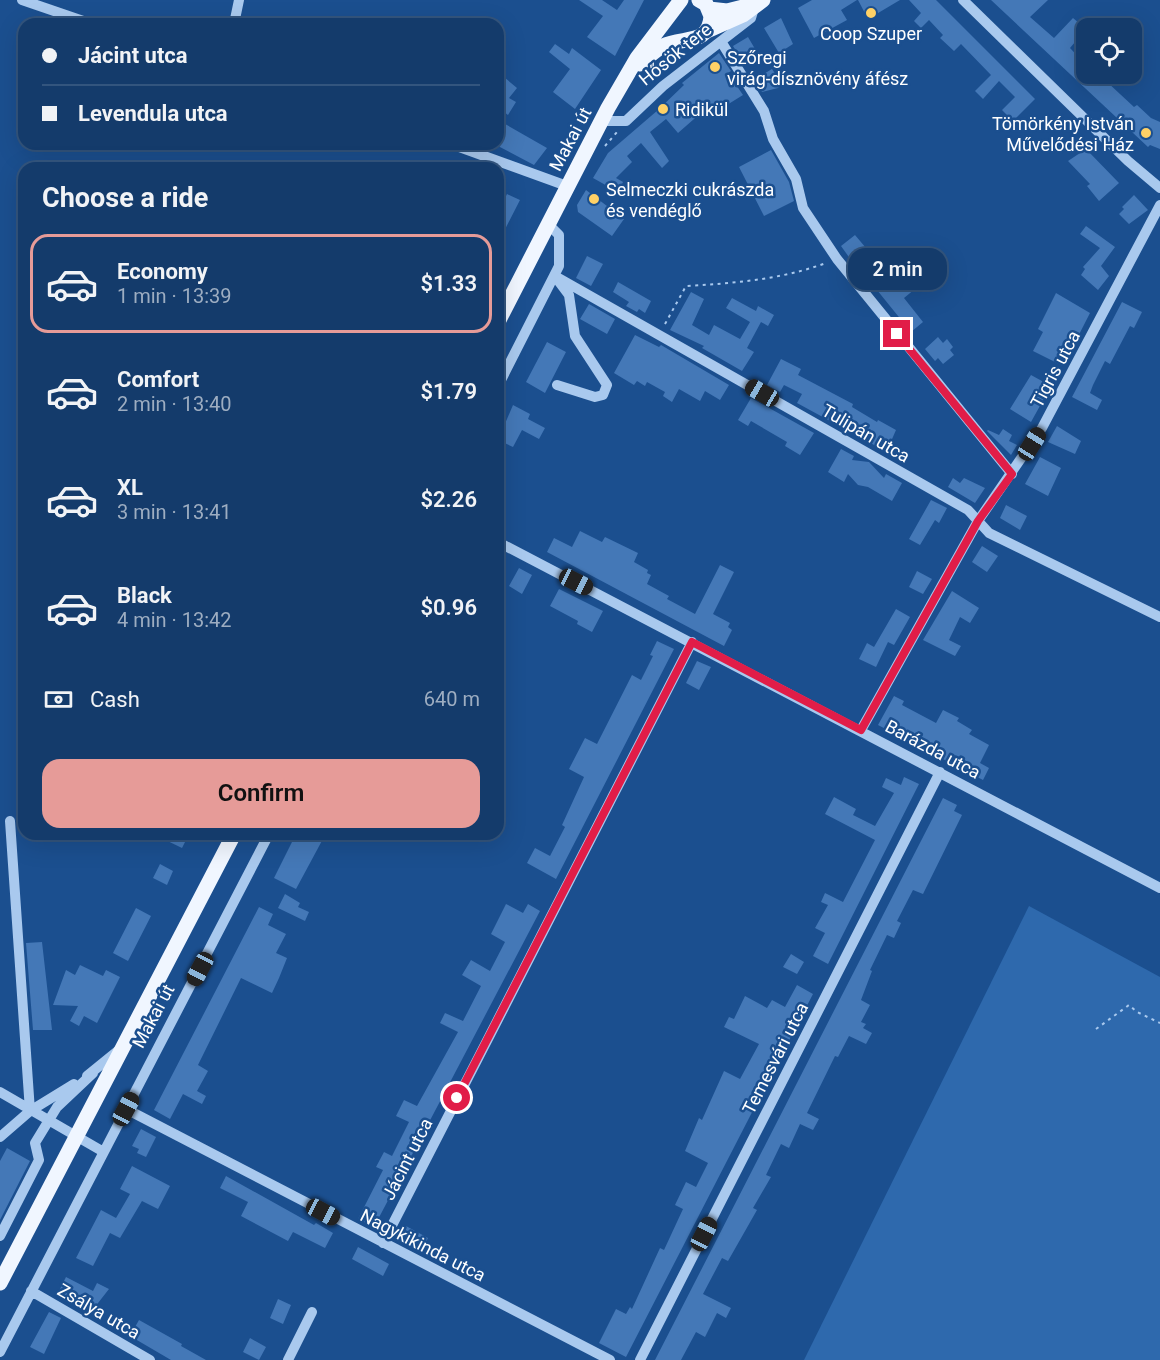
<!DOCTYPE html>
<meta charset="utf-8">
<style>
body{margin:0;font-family:Roboto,sans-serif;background:#1d4271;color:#f1f3f6;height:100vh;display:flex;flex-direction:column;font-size:22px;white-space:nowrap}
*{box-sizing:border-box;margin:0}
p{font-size:20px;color:#9dadc1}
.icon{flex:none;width:33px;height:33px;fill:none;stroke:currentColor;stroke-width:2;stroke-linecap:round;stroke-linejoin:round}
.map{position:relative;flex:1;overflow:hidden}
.drawer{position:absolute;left:18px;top:162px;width:486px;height:678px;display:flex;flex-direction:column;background:#143b6b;border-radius:18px;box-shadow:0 6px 24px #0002,0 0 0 2px #33557e}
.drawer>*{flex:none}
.banner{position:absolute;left:18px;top:18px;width:486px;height:132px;border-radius:18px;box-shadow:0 6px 24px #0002,0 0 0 2px #33557e;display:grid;align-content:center;height:132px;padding:0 24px;background:#143b6b}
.fabs{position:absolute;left:1076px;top:18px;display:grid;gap:12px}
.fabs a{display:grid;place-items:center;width:66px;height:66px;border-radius:12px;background:#143b6b;box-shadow:0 6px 24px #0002,0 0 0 2px #33557e;font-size:30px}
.end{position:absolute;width:27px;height:27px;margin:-14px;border:8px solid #e11d48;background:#fff;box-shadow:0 0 0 3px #fff}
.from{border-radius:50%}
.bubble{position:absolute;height:42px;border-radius:18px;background:#143b6b;box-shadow:0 6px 24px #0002,0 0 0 2px #33557e;font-size:20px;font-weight:600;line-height:42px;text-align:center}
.car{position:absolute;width:18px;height:36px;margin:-18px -9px;border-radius:8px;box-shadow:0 0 4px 2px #0007;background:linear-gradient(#222 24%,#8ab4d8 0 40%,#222 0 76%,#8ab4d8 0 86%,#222 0)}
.banner b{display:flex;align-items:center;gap:21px;height:57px;font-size:22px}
.banner b+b{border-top:2px solid #33557e}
.banner i{width:15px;height:15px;background:#f1f3f6}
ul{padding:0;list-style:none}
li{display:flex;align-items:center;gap:18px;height:99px;margin:0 12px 9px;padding:0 12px;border:3px solid transparent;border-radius:18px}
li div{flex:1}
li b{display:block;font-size:22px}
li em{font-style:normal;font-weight:600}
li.active{border-color:#e69b98}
li>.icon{width:54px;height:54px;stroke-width:1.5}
h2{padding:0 24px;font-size:27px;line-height:72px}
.pay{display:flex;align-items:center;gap:15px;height:66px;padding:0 24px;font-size:22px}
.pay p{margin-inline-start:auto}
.primary-button{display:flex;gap:12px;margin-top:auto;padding:12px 24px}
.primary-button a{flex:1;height:69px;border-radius:18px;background:#e69b98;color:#111;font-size:24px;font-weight:600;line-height:69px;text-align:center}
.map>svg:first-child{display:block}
.green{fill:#2e69ad}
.building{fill:#4478b7}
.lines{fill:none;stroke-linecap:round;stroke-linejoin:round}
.path{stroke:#a9c9ee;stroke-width:2;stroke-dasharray:3 4.5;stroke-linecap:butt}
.minor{stroke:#a9c9ee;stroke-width:10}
.major{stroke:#f0f6ff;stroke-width:15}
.route{stroke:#e11d48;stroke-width:8}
.poi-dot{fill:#ffd166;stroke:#1b4f8f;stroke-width:2}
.labels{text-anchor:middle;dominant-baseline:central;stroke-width:5;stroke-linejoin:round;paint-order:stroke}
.poi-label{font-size:18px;fill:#fff;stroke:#1b4f8f;text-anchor:start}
.street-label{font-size:18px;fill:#fff;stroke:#1b4f8f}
</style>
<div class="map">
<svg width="1160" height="1360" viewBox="0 0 1160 1360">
<rect width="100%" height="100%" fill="#1b4f8f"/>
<path class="green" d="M1029,906L1160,977V1360H804Z"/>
<path class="building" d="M579,0H602L617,10L624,0H644L615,56L587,37L603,16Z
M812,0H857L841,10L847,20L814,38L798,8Z
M858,0H900L868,19Z
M909,0H936L1035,99L1013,121L1002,110L1015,97L999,81L983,99L975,91L991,75L961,44L954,51L940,38L943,35L929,20L921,28L914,21L921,13Z
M991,0H1048L1030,17L1054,38L1073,18L1086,29L1070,48L1086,65V74H1094L1104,84L1106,81L1134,107L1137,105L1151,118L1160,122V149L1150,145L1148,147Z
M781,18L793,44L779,53L764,28Z
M748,37L758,54L743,63L733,46Z
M555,44L569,54L572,48L601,70L575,109L553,92L570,69L549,52Z
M719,53L731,71L728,73L743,95L706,118L702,112L678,133L666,119L650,132L669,161L662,168L641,143L627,156L632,162L616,178L623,182L618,192L593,178L608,153L658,110L684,85L682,83Z
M772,69L782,84L778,88L762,92L754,80Z
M504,77L517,88L509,98L516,102L508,115L500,109L498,111V84Z
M498,120L547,148L534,165L498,146Z
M1086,149L1119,183L1099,201L1087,186L1090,184L1068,161Z
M771,150L789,182L794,201L764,216L739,167Z
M586,190L624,219L612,236L578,212L577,205Z
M507,194L520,200L498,243V213Z
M1134,195L1148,210L1129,224L1119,214L1124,209L1122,207Z
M1086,226L1115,247L1101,266L1109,276L1098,290L1081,275L1085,269L1083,267L1100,248L1080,234Z
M855,235L866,248L851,260L841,246Z
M587,256L603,264L591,286L576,278Z
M878,263L895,285L916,268L926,280L904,298L923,322L911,332L864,274Z
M618,282L651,301L645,313L639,309L637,312L626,306L629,302L613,292Z
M691,292L704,299L692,325L709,335L714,325L740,339L750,322L726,308L732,298L756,311L758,306L774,315L768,326L761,322L747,348L754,352L742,371L702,348L704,346L670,330Z
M1056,293L1090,313L1063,366L1033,351L1043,332L1038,329Z
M1122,302L1142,312L1134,328L1130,326L1110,364L1105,361L1093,385L1090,393L1102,400L1097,410L1072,397Z
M589,304L615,319L607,334L580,319Z
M635,335L659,347L661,345L729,385L720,400L705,391L700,401L679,389L672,402L663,396L665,392L647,382L645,386L637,381L634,385L614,373Z
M938,337L943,343L947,339L953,347L950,350L954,355L943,364L938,358L935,361L925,349Z
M547,342L566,352L545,393L526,382Z
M781,359L801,369L798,375L853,404L852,407L877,422L878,420L896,430L889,446L879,441L876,446L797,403L802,394L784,385L780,392L767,385Z
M1031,375L1051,386L1031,422L1010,409Z
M751,398L814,433L800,455L785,446L787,442L751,421L748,426L738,420Z
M513,405L530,414L528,419L545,428L539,439L522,430L513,447L498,440Z
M1057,426L1081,441L1075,454L1048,442Z
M1003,429L1012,435L1009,441L1017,445L1011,455L987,431L988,430L999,435Z
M841,449L854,456L852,460L869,462L884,478L886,474L902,483L892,501L868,487L858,485L848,474L844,482L828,472Z
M1040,457L1061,468L1048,496L1025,484Z
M953,478L960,483L964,478L985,488L975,503L948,487Z
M931,500L947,508L939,523L935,520L920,545L909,539Z
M1006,505L1027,516L1020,530L1000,518Z
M580,531L602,542L605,537L638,553L634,562L648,570L647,573L651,575L647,584L669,596L667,599L695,614L720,565L734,572L713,614L730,623L728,627L732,630L724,646L547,552L554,538L572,547Z
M982,546L998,556L987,572L972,562Z
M519,568L532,575L522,594L509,586Z
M917,571L932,579L923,594L909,587Z
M559,589L603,611L592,632L577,624L578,621L550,606Z
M952,591L979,608L970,623L960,617L949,640L961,646L955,656L923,640Z
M896,609L910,617L894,645L888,642L876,667L859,659L867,643L874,647Z
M657,641L674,649L556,879L527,863L535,848L550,856L565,827L562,825L584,777L569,769L585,738L597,744L632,675L641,680L653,656L650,655Z
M697,661L711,667L699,690L686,683Z
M894,696L904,701L902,705L936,723L943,710L959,718L957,721L972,730L969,734L989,745L980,763L989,768L983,780L878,725Z
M904,777L919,784L828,964L813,956L825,933L815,928L828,905L821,902L825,893L843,902L875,840L825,814L834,797L856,809L853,815L875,826L894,793L882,787L886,778L901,785Z
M943,798L957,805L954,811L962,815L923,894L913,890L897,921L901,923L894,938L887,935L870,970L872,971L861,1000L870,1005L861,1022L866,1024L863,1028L872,1033L866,1044L849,1036L838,1057L835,1056L807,1113L819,1119L813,1130L800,1124L789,1148L781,1144L766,1175L771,1177L753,1208L757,1210L728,1261L722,1258L703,1294L731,1308L726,1318L717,1313L705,1337L696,1332L681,1360H655Z
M153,834H189L182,848Z
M296,834H323L324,837L296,889L274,878Z
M160,864L173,871L167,885L153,878Z
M285,894L300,903L298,907L309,912L305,921L278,908Z
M506,904L523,913L528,904L540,911L374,1227L358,1219L383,1170L376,1167L384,1152L392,1156L409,1122L396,1116L404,1100L417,1106L458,1032L440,1023L445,1013L463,1021L481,986L462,975L471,960L490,971L505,942L491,934Z
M259,907L273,914L268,925L286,934L276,953L287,958L279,978L272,993L241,978L198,1065L208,1071L197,1091L206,1096L202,1104L183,1094L170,1119L154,1110Z
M136,908L151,916L128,961L113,953Z
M42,942L52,1030H33L26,943Z
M791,954L804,962L797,974L783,967Z
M80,965L103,976L106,970L120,977L97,1023L84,1016L79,1026L70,1021L78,1006L53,1005L66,970L75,975Z
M797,985L813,994L626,1357L599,1343L616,1309L626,1314L630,1307L632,1309L660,1248L664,1250L683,1209L675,1205L686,1182L696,1187L708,1163L685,1151L699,1118L702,1120L724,1071L740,1079L759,1044L724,1027L729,1017L734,1019L745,996L767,1008L772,1000L785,1007Z
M141,1129L156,1137L146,1157L137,1153L139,1149L132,1146Z
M7,1148L30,1161L0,1220V1161Z
M132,1166L170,1186L158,1209L142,1201L120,1238L110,1233L93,1266L76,1258L101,1210L116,1218L130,1194L120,1189Z
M226,1176L314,1225L316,1223L333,1233L325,1248L293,1232L288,1241L241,1216L248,1202L220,1188Z
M406,1226L428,1238L421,1252L399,1240Z
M358,1247L389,1264L383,1276L352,1259Z
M66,1277L93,1291L97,1283L109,1289L91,1312L57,1295Z
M278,1299L291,1305L283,1324L270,1318Z
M49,1312L61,1318L44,1354L30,1347Z
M139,1320L182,1344L181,1346L206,1360H171L130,1336Z
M250,1338L266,1347L259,1360L243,1352Z"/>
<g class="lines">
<path class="path" d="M605,146L617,132
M665,324L686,286C735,283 779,280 826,263
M1096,1029L1129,1005L1137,1012L1160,1023"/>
<path class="minor" d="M22,0L92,24
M963,0L1128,161L1160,188
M234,24L239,0
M722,43L764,111L773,139L796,179L803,208L837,259L1012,474
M601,121H626L663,86L751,18L754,8
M451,144L567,186
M555,276L968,510L989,533L1160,617
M557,385L595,397L603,395L607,385L575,336L569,295L557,279
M498,386L559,266V235L548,224
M498,542L1160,888
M861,730L978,521L1042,428L1160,205
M10,821L30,1111
M87,1076L119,1050
M0,1092L102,1151
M126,1109L610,1360
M0,1137L30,1111L74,1084
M0,1236L39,1160L35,1143L57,1107L93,1073
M383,1243L692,642
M31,1291L150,1360
M0,1352L269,834
M288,1360L312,1312
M640,1360L940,772"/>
<path class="major" d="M709,9L727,11L747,6
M707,31L743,15L763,0
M640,64C647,58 655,50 663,46C683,36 709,46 711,16L706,4L699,0
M498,322L608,108L637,58L681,0
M0,1283L234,834"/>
</g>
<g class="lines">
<path class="route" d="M457,1098L692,642L861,730L978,521L1012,474L897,334"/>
</g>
<g class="poi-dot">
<circle cx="871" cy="13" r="6"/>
<circle cx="715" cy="67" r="6"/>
<circle cx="663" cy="109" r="6"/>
<circle cx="1146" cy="133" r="6"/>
<circle cx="594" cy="199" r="6"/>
</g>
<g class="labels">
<g class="poi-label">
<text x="871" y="33" text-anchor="middle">Coop Szuper</text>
<text x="727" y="57">Szőregi<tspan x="727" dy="21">virág-dísznövény áfész</tspan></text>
<text x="675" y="109">Ridikül</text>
<text x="1134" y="123" text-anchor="end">Tömörkény István<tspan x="1134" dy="21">Művelődési Ház</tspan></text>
<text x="606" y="189">Selmeczki cukrászda<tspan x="606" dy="21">és vendéglő</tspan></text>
</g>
<g class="street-label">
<text transform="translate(675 54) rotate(-39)">Hősök tere</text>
<text transform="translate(570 139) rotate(-62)">Makai út</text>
<text transform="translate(1055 369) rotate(-62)">Tigris utca</text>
<text transform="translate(866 433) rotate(30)">Tulipán utca</text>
<text transform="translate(933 749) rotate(28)">Barázda utca</text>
<text transform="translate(153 1016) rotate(-62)">Makai út</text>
<text transform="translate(775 1058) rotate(-63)">Temesvári utca</text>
<text transform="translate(407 1159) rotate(-63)">Jácint utca</text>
<text transform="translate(423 1245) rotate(27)">Nagykikinda utca</text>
<text transform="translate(99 1311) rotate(30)">Zsálya utca</text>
</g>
</g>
</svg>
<div class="fabs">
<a><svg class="icon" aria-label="locate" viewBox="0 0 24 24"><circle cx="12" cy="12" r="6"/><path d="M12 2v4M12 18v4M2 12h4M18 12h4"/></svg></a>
</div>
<i class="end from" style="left:457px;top:1098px"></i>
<i class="end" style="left:897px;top:334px"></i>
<div class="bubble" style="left:848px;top:248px;width:99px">2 min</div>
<i class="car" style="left:762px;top:393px;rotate:300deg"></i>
<i class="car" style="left:1032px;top:444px;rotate:32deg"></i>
<i class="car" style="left:576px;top:582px;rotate:117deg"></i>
<i class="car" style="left:200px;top:969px;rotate:208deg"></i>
<i class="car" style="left:126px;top:1109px;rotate:28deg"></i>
<i class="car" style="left:323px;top:1212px;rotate:118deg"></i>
<i class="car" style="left:704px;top:1234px;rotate:27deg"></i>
<div class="banner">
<b><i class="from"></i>Jácint utca</b>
<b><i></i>Levendula utca</b>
</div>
<section class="drawer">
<h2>Choose a ride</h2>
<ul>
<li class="active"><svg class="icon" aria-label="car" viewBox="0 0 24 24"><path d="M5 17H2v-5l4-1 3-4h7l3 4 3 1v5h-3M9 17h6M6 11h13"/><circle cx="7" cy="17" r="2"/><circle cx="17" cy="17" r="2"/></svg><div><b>Economy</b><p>1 min · 13:39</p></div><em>$1.33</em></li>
<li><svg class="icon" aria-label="car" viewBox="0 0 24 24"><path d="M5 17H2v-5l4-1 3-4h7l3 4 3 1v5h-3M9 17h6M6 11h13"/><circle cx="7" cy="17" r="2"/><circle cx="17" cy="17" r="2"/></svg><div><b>Comfort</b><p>2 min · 13:40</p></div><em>$1.79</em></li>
<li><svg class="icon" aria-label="car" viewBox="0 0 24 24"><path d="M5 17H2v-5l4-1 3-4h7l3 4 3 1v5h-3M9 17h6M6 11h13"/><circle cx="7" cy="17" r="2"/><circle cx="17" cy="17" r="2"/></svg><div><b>XL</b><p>3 min · 13:41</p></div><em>$2.26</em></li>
<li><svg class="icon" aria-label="car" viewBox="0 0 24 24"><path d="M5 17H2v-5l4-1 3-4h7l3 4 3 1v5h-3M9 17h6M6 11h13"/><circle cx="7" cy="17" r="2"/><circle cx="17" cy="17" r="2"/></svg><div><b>Black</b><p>4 min · 13:42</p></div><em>$0.96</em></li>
</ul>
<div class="pay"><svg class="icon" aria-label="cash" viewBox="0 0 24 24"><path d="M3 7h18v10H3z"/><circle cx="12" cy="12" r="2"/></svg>Cash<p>640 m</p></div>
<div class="primary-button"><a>Confirm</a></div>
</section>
</div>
